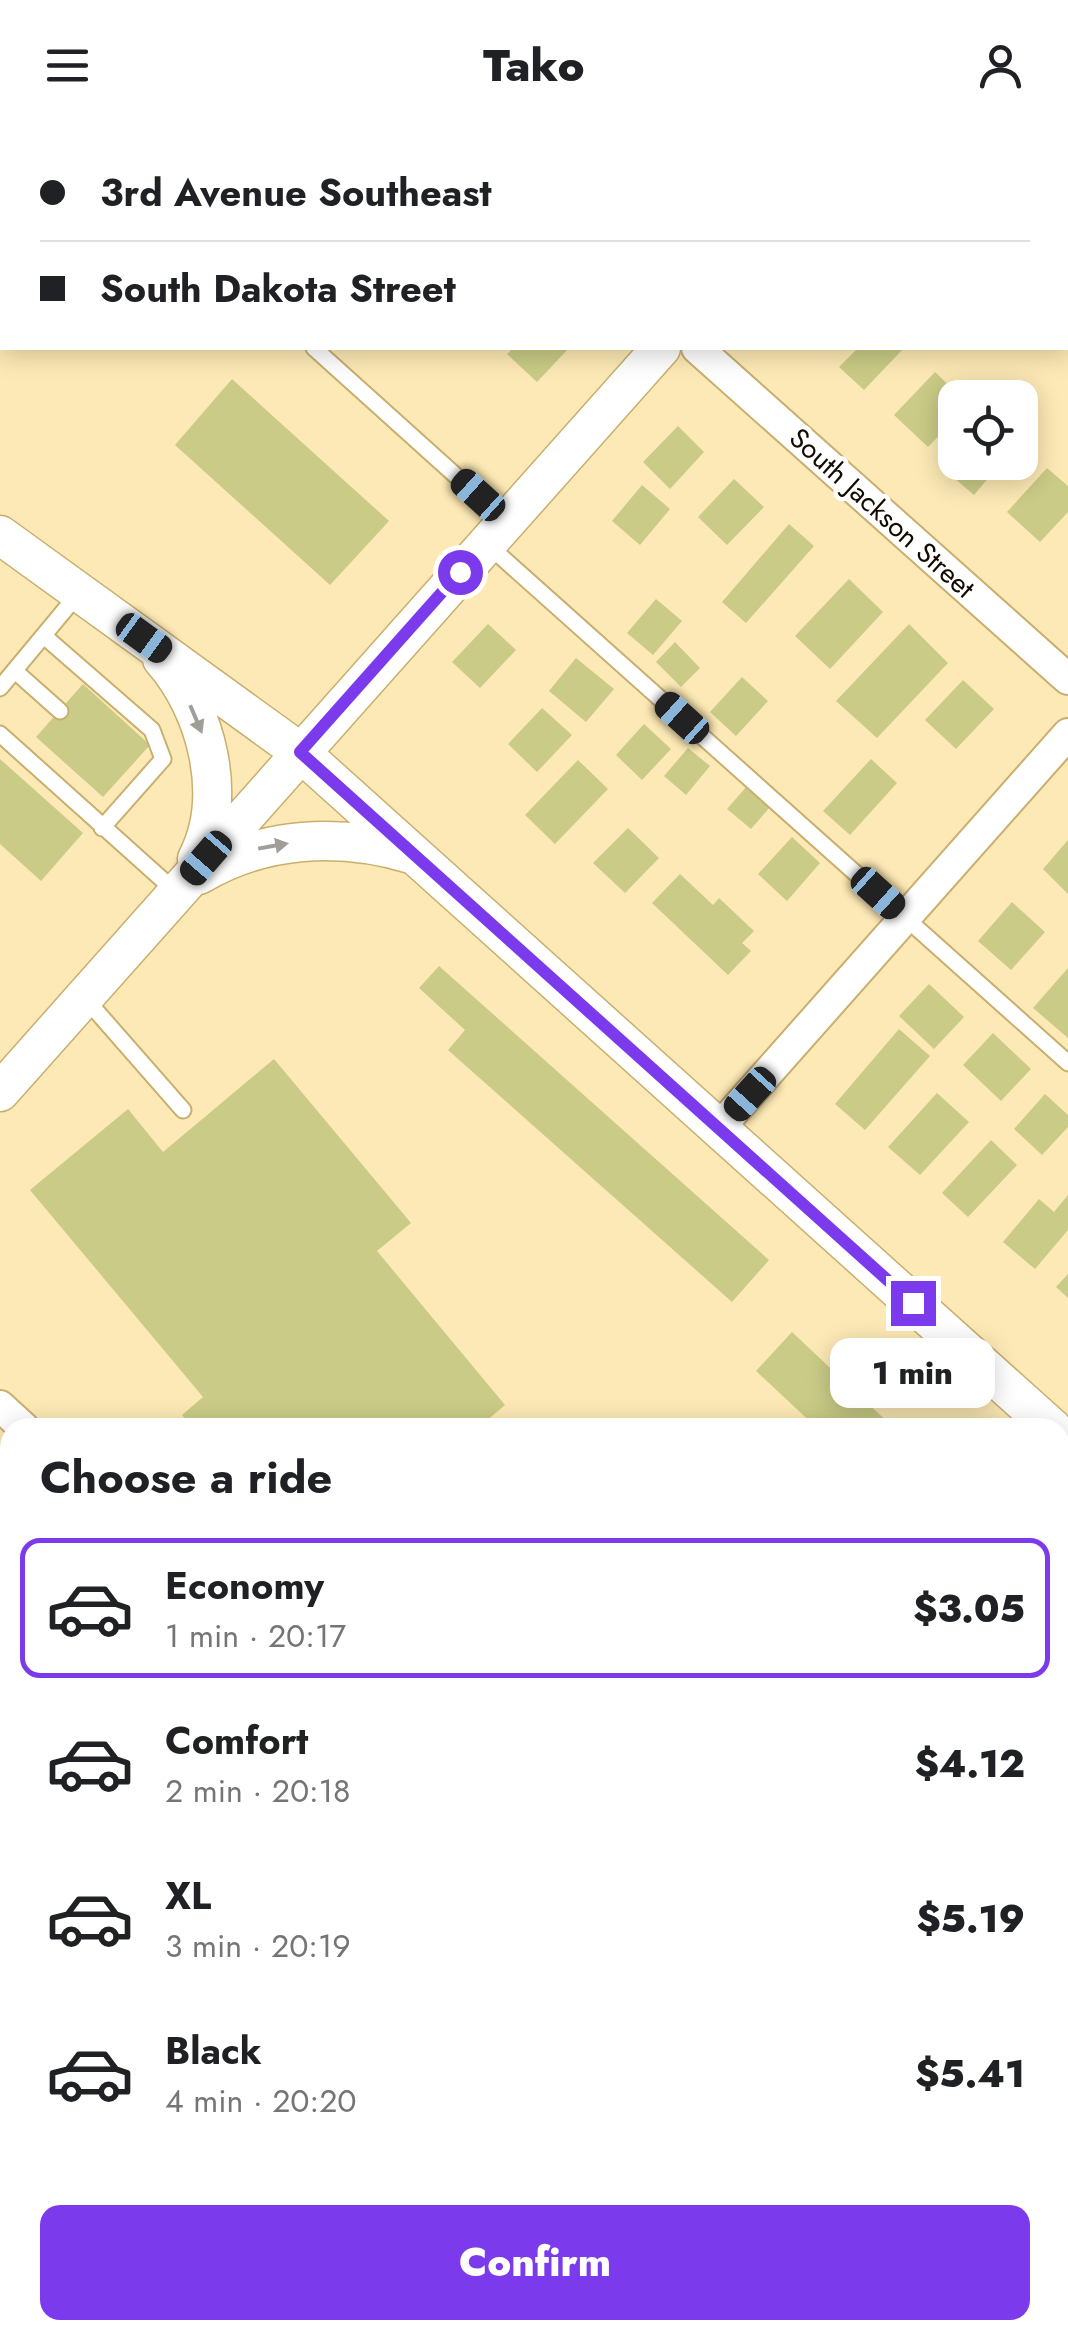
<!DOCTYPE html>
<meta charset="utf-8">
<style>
body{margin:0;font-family:Jost,sans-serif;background:#f2f2f2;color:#202124;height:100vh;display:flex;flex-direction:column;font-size:38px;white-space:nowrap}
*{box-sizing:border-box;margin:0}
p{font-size:32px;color:#757577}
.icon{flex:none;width:55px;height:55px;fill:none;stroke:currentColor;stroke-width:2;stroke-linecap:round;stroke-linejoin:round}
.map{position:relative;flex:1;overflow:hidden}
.side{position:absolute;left:0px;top:1288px;width:1070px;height:922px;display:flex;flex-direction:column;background:#fff;border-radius:30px 30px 0 0;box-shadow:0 5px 25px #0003}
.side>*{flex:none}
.guide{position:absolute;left:0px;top:0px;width:1070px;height:220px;box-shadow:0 5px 25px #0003;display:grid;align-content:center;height:220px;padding:0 40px;background:#fff}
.controls{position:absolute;left:938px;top:250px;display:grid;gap:20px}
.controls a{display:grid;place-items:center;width:100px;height:100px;border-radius:20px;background:#fff;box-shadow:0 5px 25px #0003;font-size:50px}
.end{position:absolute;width:45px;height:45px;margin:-22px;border:12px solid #7c3aed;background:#fff;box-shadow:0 0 0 5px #fff}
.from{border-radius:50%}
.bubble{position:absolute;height:70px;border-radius:20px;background:#fff;box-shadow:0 5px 25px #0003;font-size:32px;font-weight:800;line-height:70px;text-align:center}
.car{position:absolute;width:30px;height:60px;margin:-30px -15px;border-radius:12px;box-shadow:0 0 8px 2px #0007;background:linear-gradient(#222 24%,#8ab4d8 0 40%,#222 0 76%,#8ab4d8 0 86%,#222 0)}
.guide b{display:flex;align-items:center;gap:35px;height:95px;font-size:38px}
.guide b+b{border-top:2px solid #e0e0e0}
.guide i{width:25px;height:25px;background:#202124}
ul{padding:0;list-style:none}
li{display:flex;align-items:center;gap:30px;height:140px;margin:0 20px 15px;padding:0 20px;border:5px solid transparent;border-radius:20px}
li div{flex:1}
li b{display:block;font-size:38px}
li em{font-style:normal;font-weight:800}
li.current{border-color:#7c3aed}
li>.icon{width:90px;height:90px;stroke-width:1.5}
h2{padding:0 40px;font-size:45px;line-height:120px}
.primary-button{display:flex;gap:20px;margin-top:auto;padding:20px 40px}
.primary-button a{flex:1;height:115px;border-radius:20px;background:#7c3aed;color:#fff;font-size:40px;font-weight:800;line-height:115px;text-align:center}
header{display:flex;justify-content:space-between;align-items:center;height:130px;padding:0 40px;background:#fff;font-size:45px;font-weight:800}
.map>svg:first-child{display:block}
.built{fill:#f9dc91}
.building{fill:#c9cb86}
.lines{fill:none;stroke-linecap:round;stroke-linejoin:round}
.service-casing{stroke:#c8af6e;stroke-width:19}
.minor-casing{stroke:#c8af6e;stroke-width:34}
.tertiary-casing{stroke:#c8af6e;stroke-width:41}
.path{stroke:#918261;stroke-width:6;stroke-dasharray:5 5;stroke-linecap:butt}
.service{stroke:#fff;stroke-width:15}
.minor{stroke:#fff;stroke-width:30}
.tertiary{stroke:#fff;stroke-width:38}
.oneway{fill:#a19d99}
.route{stroke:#7c3aed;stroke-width:12}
.labels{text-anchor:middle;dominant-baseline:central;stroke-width:9;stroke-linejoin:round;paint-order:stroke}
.street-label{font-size:28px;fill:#130a00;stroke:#fff}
</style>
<header><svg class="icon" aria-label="menu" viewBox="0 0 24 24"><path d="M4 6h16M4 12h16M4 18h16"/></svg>Tako<svg class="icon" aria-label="person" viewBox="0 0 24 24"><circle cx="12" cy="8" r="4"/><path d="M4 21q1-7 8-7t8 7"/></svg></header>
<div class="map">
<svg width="1068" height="2208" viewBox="0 0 1068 2208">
<rect width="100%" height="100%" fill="#fde9b5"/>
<path class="built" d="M0,1359L10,1368V2200H352L344,2208H0Z"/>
<path class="building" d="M513,218H569L537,252L507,224Z
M858,218H904L864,260L839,237Z
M935,242L962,268H955V289L928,317L894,285Z
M232,249L389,391L330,455L175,315Z
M678,296L704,322L670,359L643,332Z
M955,332H1002L974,365L947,342Z
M1047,338L1068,356V382L1040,412L1007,382Z
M734,349L764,377L727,415L698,387Z
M642,355L670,379L640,415L612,391Z
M789,394L814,416L746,493L722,472Z
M849,449L883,482L830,539L795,506Z
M656,469L682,491L653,525L627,503Z
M488,494L516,520L480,558L452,532Z
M909,494L948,533L877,608L836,571Z
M675,512L700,538L681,557L656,532Z
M576,528L614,559L586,592L549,561Z
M742,547L768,571L736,606L710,582Z
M963,550L994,579L956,619L925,590Z
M83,554L150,615L103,667L36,607Z
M542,578L572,605L537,642L508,614Z
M644,594L671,619L642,650L616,625Z
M688,618L710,636L686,665L664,646Z
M0,629L83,703L41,751L0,714Z
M871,629L897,653L850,705L823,681Z
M578,630L608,659L555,714L525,685Z
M747,656L771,676L751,699L727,679Z
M628,698L659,728L625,763L593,733Z
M792,707L820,733L787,771L758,744Z
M1068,710V764L1043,739Z
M680,744L713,775L719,768L754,801L742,813L751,821L728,845L652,773Z
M1012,772L1045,802L1011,840L978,811Z
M439,836L769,1130L732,1172L448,920L465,900L419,858Z
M1068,838V908L1033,878Z
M929,854L964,887L934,919L899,886Z
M899,899L930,926L865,1000L835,974Z
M993,903L1031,939L1001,971L963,935Z
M274,929L411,1093L377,1121L505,1275L478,1298H192L182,1285L203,1267L30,1060L128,979L163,1022Z
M937,963L969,992L920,1045L888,1017Z
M1045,964L1068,985V997L1042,1025L1014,999Z
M991,1010L1017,1035L968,1087L942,1063Z
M1068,1065V1100L1035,1139L1003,1112L1039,1069L1054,1082Z
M1068,1144V1168L1056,1157Z
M792,1202L894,1298H817L756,1241Z
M1060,1601L1068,1608V1624L1060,1633Z
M0,1834L10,1844V1980L4,1975L0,1982Z"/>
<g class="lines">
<g class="service-casing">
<path id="service" d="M314,218L505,390
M488,415L1068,933
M44,506L152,600L163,629L102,698
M15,541L60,581
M0,558L78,464
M0,604L175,761
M84,867L183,980
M0,1384L9,1374
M1060,1464L1068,1455
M0,1506L10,1523
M1060,1572L1068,1579
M0,1633L10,1631
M282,2200L291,2208
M0,2204L10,2192
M822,2208L830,2200"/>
</g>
<g class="minor-casing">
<path id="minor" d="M457,0L460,2
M697,218L1068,549
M718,999L1068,604
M0,1276L24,1298
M1026,2200L1034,2208
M388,2208L395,2200"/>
</g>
<g class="tertiary-casing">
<path id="tertiary" d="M857,2L859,0
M0,405L300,622L1052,1298
M162,529C207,580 229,667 197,729
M199,745C264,706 340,703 411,724
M0,962L661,218"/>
</g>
<path class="path" d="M1060,1357L1068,1364"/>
<use href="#service" class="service"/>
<use href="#minor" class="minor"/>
<use href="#tertiary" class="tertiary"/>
</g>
<defs><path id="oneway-solid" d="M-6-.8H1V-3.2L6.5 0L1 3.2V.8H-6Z" transform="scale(2.5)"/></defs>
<g class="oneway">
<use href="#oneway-solid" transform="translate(196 589) rotate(67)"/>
<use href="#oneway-solid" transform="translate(273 716) rotate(-10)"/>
</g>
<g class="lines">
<path class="route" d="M460,442L300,622L913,1173"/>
</g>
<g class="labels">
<g class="street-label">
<text transform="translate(882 383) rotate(42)">South Jackson Street</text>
</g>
</g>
</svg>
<div class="controls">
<a><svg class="icon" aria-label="locate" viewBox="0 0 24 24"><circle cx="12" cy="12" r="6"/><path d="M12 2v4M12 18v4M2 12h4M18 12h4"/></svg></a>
</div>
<i class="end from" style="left:460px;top:442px"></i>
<i class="end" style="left:913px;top:1173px"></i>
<div class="bubble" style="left:830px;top:1208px;width:165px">1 min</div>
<i class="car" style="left:478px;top:365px;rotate:312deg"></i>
<i class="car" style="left:144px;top:508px;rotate:126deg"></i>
<i class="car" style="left:682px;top:588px;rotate:312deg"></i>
<i class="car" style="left:206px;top:728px;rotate:221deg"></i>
<i class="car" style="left:878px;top:763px;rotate:132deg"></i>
<i class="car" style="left:750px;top:964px;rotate:222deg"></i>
<div class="guide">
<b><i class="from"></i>3rd Avenue Southeast</b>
<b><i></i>South Dakota Street</b>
</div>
<section class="side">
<h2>Choose a ride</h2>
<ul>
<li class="current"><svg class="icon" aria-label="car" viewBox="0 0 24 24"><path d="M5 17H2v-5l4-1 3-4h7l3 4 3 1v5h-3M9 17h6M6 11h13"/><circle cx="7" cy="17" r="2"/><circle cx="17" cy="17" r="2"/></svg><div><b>Economy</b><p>1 min · 20:17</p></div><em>$3.05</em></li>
<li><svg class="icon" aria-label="car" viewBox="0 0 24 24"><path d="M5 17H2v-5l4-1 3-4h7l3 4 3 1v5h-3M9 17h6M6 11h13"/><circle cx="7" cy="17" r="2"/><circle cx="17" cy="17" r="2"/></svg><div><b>Comfort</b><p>2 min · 20:18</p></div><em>$4.12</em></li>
<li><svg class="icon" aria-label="car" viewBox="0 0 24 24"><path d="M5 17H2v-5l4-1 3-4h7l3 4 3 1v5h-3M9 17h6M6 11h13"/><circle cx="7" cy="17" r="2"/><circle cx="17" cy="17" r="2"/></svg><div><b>XL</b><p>3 min · 20:19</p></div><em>$5.19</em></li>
<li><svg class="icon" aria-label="car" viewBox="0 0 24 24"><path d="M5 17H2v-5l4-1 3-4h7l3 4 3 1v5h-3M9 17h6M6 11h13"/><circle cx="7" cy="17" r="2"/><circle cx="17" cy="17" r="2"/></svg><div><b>Black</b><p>4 min · 20:20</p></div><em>$5.41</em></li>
</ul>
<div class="primary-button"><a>Confirm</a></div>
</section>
</div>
